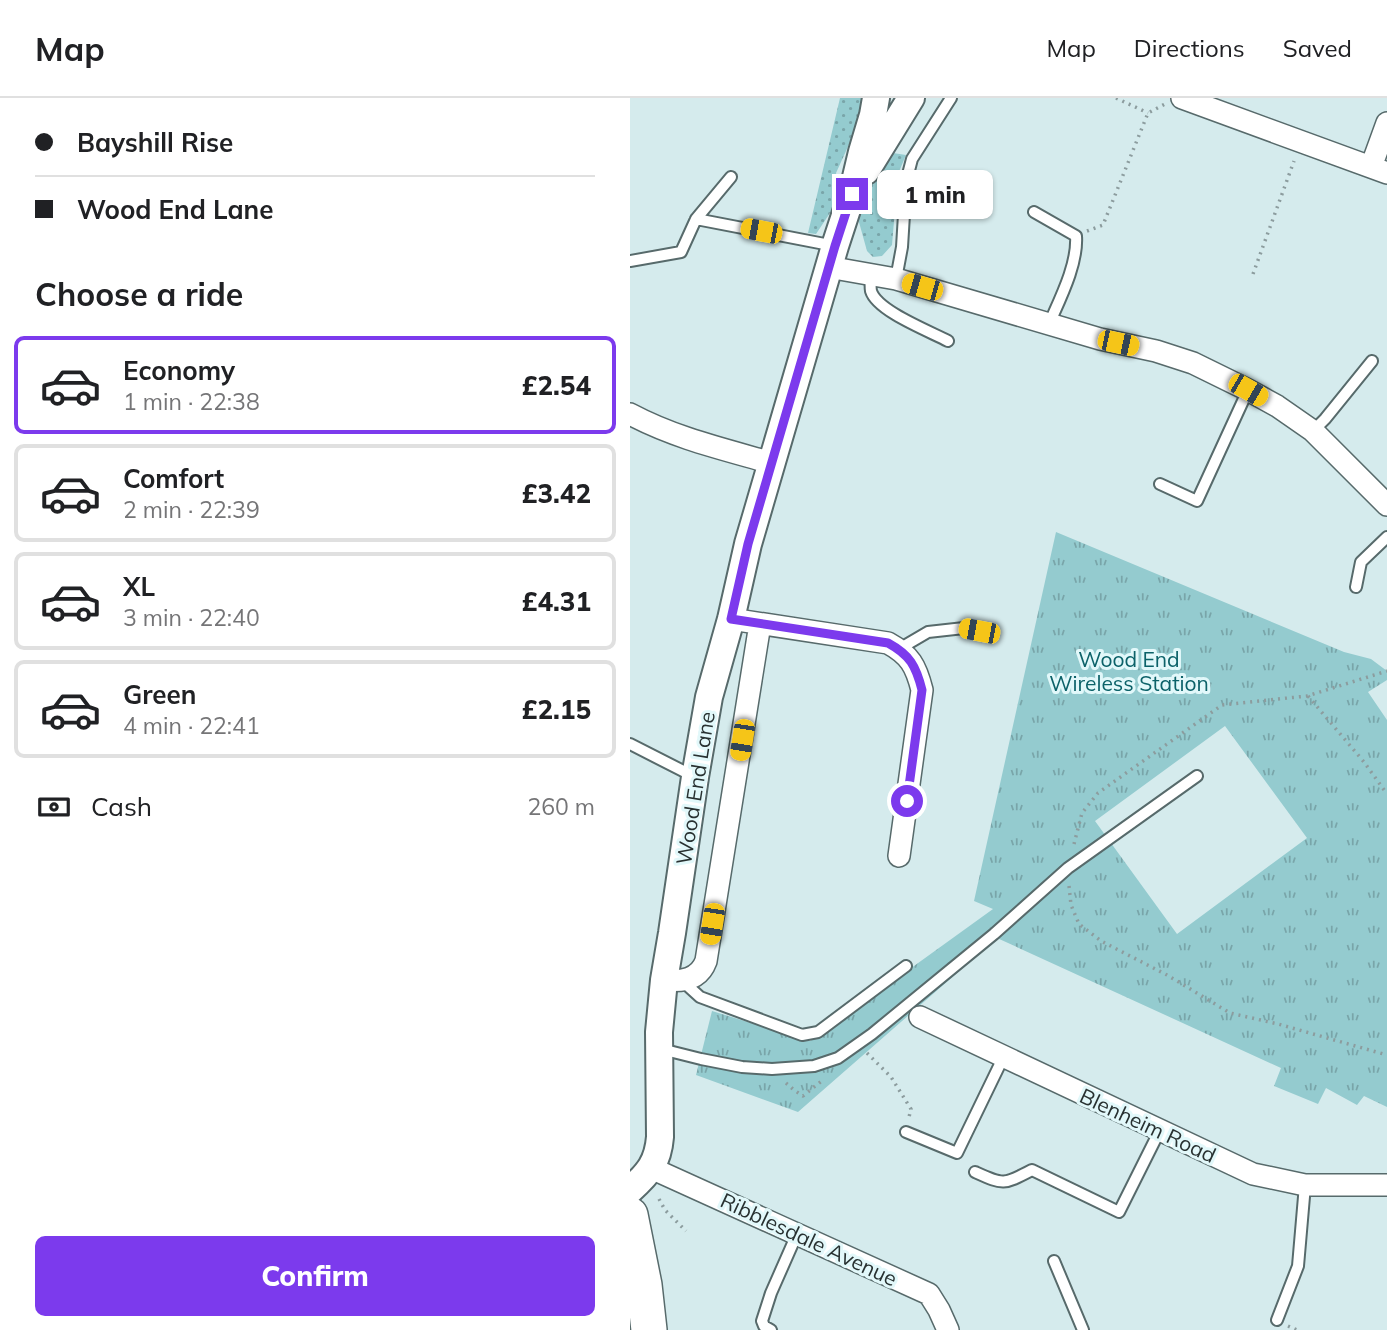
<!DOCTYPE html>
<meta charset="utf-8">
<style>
body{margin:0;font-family:Mulish,sans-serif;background:#f6f6f6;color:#202124;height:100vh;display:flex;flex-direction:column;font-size:26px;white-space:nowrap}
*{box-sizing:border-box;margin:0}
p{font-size:23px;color:#757577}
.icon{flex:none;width:38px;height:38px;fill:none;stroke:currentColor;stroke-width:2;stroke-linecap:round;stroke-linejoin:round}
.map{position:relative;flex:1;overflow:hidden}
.sheet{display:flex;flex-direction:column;background:#fff;width:630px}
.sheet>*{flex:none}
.top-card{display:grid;align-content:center;height:154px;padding:0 35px;background:#fff}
.end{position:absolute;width:32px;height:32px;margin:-16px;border:9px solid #7c3aed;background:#fff;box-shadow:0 0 0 4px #fff}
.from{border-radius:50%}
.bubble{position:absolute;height:49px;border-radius:10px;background:#fff;box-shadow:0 2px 5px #0004;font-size:23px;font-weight:800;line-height:49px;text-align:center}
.car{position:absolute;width:21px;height:42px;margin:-21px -10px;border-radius:9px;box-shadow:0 0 5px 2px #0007;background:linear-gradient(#f5c518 24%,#345 0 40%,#f5c518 0 76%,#345 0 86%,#f5c518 0)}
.top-card b{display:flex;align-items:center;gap:24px;height:66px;font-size:26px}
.top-card b+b{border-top:2px solid #e0e0e0}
.top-card i{width:18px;height:18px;background:#202124}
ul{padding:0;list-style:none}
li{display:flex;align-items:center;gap:21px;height:98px;margin:0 14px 10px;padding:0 21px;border:4px solid #e0e0e0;border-radius:10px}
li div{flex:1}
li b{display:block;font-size:26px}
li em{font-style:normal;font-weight:800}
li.on{border-color:#7c3aed}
li>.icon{width:63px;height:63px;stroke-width:1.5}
h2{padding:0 35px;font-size:32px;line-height:84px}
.pay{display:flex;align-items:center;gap:18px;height:77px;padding:0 35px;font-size:26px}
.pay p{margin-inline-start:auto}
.cta{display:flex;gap:14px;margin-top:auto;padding:14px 35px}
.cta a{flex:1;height:80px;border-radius:10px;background:#7c3aed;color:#fff;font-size:28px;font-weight:800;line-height:80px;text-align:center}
header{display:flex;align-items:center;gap:42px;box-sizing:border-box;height:98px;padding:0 35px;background:#fff;border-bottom:2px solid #e0e0e0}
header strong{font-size:33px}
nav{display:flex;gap:38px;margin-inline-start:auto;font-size:24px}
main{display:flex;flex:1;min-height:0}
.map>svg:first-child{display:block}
.grass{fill:url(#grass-dots)}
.park{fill:url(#park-tufts);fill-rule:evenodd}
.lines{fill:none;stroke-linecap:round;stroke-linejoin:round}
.service-casing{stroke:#576a6b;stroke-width:14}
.minor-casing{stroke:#576a6b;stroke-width:24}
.tertiary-casing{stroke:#576a6b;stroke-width:30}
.primary-casing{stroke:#576a6b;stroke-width:38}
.path{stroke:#8c9c9e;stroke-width:3.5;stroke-dasharray:2 5;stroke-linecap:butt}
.service{stroke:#fff;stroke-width:10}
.minor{stroke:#fff;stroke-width:21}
.tertiary{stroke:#fff;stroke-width:26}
.primary{stroke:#fff;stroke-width:35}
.route{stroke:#7c3aed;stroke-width:9}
.labels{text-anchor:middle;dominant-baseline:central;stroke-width:6;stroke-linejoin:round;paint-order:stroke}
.park-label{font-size:21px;fill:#0c6269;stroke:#e2f8fa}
.street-label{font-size:21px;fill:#283131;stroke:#e2f8fa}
</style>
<header>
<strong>Map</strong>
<nav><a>Map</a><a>Directions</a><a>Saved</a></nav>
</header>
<main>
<section class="sheet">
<div class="top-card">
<b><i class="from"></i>Bayshill Rise</b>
<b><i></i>Wood End Lane</b>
</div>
<h2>Choose a ride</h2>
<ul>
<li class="on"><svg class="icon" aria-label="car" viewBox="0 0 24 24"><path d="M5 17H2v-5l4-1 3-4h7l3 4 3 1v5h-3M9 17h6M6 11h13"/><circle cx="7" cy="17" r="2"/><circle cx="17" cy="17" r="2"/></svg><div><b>Economy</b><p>1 min · 22:38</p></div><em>£2.54</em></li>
<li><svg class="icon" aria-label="car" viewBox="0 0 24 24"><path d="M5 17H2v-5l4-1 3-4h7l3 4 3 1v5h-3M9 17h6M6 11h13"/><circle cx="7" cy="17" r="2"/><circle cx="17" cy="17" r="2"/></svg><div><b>Comfort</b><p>2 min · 22:39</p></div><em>£3.42</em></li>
<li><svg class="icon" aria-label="car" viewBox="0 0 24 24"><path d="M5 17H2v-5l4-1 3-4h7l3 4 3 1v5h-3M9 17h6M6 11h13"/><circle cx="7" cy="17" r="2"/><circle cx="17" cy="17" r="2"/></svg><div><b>XL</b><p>3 min · 22:40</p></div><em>£4.31</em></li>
<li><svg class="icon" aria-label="car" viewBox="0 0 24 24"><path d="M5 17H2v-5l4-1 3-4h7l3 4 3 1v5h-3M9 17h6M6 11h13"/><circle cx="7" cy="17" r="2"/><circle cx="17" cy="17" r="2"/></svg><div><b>Green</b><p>4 min · 22:41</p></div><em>£2.15</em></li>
</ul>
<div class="pay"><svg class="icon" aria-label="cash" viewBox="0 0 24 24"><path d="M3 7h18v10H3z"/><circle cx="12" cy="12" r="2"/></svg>Cash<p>260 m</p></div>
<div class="cta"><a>Confirm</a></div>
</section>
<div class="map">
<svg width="757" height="1232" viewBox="0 0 757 1232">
<defs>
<pattern id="grass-dots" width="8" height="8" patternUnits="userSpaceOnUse" patternTransform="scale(1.75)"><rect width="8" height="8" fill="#94cbcf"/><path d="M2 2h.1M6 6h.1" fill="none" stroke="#79a5a9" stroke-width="1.8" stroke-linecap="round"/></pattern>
<pattern id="park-tufts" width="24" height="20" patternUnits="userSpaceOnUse" patternTransform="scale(1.75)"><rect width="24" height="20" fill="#94cbcf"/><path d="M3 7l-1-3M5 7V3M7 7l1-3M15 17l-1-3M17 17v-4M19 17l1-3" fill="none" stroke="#79a5a9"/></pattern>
</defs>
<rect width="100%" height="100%" fill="#d5ebed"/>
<path class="grass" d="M210,0H236V9L206,75L210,95L200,115L186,136L178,135Z
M263,55L276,57L268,76L262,147L252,158L243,159L237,153L227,117L241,88Z"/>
<path class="park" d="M426,434L714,554L741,561L757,573V582L738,594L757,622V1009L734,998L727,1007L696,990L688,1006L644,988L651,970L367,840L168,1014L66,977L82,913L180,943L363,811L344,803ZM595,628L677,740L547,836L465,723Z"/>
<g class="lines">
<g class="service-casing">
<path id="service" d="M404,114L446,138C448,166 430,201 419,226
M66,121L101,79
M0,163L51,154L66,121L205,148
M241,176C241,181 240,188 241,193C247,213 299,233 318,243
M266,181L272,149L276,84L282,61L321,0
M683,333L695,321L742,263
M530,386L567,403L618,292
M726,489L731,464L757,439
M269,551L298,534L334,530L349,533
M0,646L65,679
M57,882L59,889L70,899L172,937L188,934L276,868
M31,951L71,961L112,969L142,971L184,968L208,960L242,936L364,836L438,770L567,678
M276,1034L327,1055L373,960
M345,1074C374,1087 373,1087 402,1072L489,1114L530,1032
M424,1163L453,1232
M647,1222L668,1168L675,1087
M141,1232L134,1228L132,1223L141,1195L167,1136"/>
</g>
<g class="minor-casing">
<path id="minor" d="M552,0L757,75
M741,69L757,25
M198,169L266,181L470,241L526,253L563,265L618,292L647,308L683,333L757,407
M0,316C45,340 93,351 142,365
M101,521L258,545C280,557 286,568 292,592L269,758
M34,882C51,884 69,882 76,863L130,526
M290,919L623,1076L675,1087H757
M21,1070L299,1196L309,1212L318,1232"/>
</g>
<g class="tertiary-casing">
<path id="tertiary" d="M236,73L281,0
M0,1092C19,1075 28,1064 30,1039L29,934L34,882L42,835L65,679L79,599L101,521L118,446L205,148L222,96L232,54L243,17L246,0"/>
</g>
<g class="primary-casing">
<path id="primary" d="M0,1117L14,1187L19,1232"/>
</g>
<path class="path" d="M486,0L518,15
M457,133L473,127L518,15L535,6
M623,176L664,63
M678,598L734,664L757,696
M444,746L452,715L468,695L592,607L677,598L757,573
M439,788L441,807L449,826L471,843L537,877L600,915L648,926L757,957
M237,955L261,979L281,1011L279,1019
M156,985L164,992L173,998L194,981
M29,1101L35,1112L56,1133
M658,1228L667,1232"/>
<use href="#service" class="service"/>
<use href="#minor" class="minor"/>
<use href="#tertiary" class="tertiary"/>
<use href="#primary" class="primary"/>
</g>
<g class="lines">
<path class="route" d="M222,96L205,148L118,446L101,521L258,545C280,557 286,568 292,592L277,703"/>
</g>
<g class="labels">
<g class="park-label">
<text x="499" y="561">Wood End<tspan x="499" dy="24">Wireless Station</tspan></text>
</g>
<g class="street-label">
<text transform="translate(65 690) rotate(-81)">Wood End Lane</text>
<text transform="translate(518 1027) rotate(25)">Blenheim Road</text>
<text transform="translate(179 1141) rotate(25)">Ribblesdale Avenue</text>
</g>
</g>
</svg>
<i class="end from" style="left:277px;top:703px"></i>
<i class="end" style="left:222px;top:96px"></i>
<div class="bubble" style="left:247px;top:72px;width:116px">1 min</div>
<i class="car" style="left:131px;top:133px;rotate:281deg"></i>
<i class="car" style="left:292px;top:189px;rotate:286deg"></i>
<i class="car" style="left:488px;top:245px;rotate:102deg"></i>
<i class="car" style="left:618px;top:292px;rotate:120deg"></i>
<i class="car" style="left:349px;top:533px;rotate:281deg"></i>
<i class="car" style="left:112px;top:642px;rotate:189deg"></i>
<i class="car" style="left:82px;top:826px;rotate:189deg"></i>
</div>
</main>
